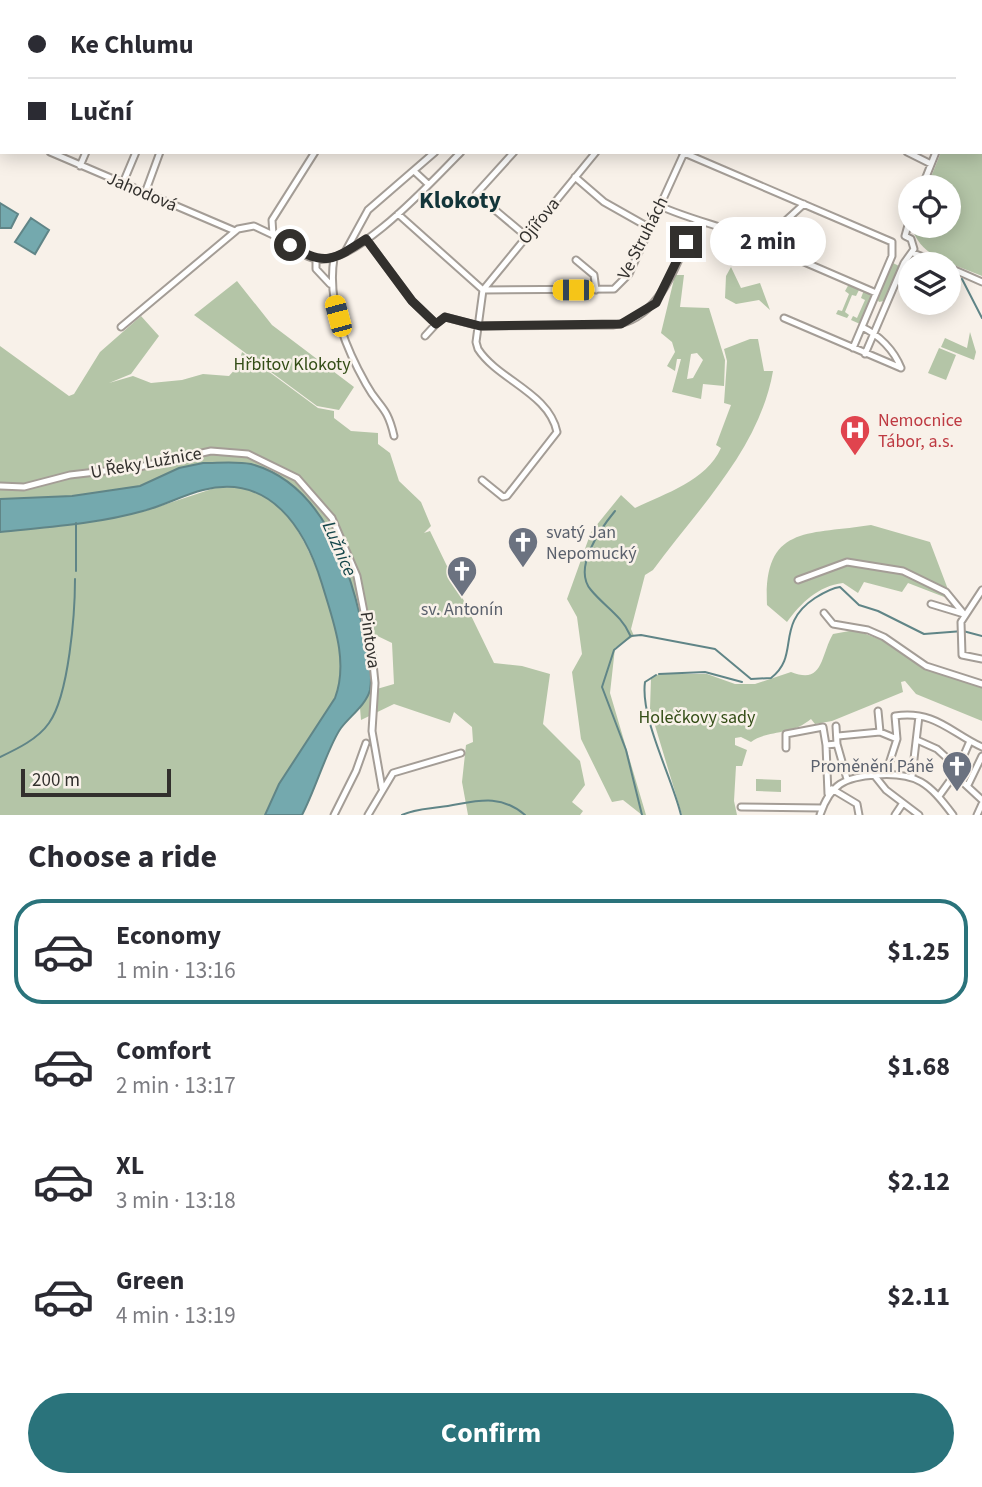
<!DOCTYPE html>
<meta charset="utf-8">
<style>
body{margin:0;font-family:"Source Sans 3",sans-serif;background:#f2f2f3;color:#2b2b33;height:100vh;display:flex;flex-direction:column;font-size:26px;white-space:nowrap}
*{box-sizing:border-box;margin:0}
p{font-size:23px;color:#7c7c81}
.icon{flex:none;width:38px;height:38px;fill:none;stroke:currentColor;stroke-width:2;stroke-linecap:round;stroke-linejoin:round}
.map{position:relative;height:815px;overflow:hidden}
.panel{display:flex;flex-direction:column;background:#fff;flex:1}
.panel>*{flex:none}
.guide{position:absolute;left:0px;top:0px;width:984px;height:154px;box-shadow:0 4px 18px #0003;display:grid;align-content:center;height:154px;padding:0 28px;background:#fff}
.tools{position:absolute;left:898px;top:175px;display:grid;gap:14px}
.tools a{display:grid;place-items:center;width:63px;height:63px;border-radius:50%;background:#fff;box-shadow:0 4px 18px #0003;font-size:35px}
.scale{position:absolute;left:21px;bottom:18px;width:150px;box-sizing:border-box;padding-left:7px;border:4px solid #32302d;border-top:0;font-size:19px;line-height:24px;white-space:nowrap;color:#32302d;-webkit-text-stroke:5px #f8f1e9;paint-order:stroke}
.end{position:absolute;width:32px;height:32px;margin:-16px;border:9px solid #32302d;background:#fff;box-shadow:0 0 0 4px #fff}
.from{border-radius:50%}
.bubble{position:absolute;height:49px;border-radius:24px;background:#fff;box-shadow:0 4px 18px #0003;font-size:23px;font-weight:700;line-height:49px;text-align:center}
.car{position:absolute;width:21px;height:42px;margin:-21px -10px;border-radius:9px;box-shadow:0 0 5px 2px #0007;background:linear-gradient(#f5c518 24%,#345 0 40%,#f5c518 0 76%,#345 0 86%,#f5c518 0)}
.guide b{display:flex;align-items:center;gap:24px;height:66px;font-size:26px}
.guide b+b{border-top:2px solid #e1e1e2}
.guide i{width:18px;height:18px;background:#2b2b33}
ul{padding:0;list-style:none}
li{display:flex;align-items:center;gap:21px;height:105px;margin:0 14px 10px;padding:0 14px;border:4px solid transparent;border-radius:28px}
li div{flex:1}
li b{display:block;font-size:26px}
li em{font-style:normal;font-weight:700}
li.on{border-color:#2a737b}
li>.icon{width:63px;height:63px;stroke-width:1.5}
h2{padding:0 28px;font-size:32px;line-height:84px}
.primary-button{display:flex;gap:14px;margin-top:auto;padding:14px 28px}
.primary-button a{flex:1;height:80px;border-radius:42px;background:#2a737b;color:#fff;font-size:28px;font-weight:700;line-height:80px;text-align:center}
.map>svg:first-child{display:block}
.green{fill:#b4c5a7;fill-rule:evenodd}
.water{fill:#74a9ae;stroke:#608587;stroke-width:2}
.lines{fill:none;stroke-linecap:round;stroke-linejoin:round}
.stream{stroke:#608587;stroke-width:2}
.minor-casing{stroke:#a49d96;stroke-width:9}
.minor{stroke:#fff;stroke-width:5}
.route{stroke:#32302d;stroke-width:9}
.labels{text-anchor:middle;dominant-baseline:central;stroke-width:5;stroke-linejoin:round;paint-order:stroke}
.street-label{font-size:18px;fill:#32302d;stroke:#f8f1e9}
.park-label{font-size:18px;fill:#334d16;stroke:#f8f1e9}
.health-label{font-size:18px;fill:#be3a42;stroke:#f8f1e9;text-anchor:start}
.worship-label{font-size:18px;fill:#5b616d;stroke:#f8f1e9;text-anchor:start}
.water-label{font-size:19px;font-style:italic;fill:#14464a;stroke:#f8f1e9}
.district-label{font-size:24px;font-weight:bold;fill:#133539;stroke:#f8f1e9}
</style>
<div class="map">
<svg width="982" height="815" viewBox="0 0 982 815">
<rect width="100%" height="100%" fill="#f8f1e9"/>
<path class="green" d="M982,52V276C955,264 918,257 912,226H948V187H927L941,152H982Z
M891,262L899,266L884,301L879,302L876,297Z
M731,267L741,288L760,283L770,310L759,300L736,304L725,298L726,276Z
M675,275H684L680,307L709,308L725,360L724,386L703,384L701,399L672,392L681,359H677L675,371L667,366L675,352L672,342L661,333ZM697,353L703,360L693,378L687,379L691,354Z
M237,281L272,325L354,387L339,410L317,406L194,315Z
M849,284L860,288L856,296L852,295L845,312L849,315L847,318L836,314L838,310L842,311L849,294L845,291Z
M864,290L873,294L860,324L851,320L853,316L857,318L865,300L861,298Z
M141,316L159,336L131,374L109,383L133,376L151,383L182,380L203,374L229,376L238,366L242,352L318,408L334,411V418L351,431L378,433V444L390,453L399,481L421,502L431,526L424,533L430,531L494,663L522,666L550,674L543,724L580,761L585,785L572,802L583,811L580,815H468L462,782L466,745L473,742L472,727L454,712L450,723L394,704L361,720L360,708L370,691L394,684L392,643L363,629L347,569L329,531L254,465L203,463L179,468L140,486L72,496L0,499V346L69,396L74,394L100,352Z
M970,332L976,352L974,360L941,347L945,338L967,348Z
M750,339H758L764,371H773C760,448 697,510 653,570L645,575L631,629L634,636L615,648L610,693L646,815H642L623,800L612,802L581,739L572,672L582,654L577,617L567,599L591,532L621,495L635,508C666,493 706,481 721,448L716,445L731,405L724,403L727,361L724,349Z
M939,348L956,355L946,380L928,373Z
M218,487C239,487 255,488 273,501C307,526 339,620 342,661C343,674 340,686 335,698L279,784L265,815H0V532L59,526L145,511Z
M871,525L930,542L952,600L908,583L902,592L864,582L858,593L843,583C818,586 801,603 787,622L767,605C763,524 809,535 871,525Z
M855,630L887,642L923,667L982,687V721L916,694L905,681L901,682L903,692L832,721L815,724L811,719C791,736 766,730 751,742L741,737L735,738V745L747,750L742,766H736L734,801L737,815H682L650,709L651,678L659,674H707L735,684H755L791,672C824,685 820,656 833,634Z
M756,779L781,780V792L756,791Z"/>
<path class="water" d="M0,203L18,214L11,228H0Z
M31,218L49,230L35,254L15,242Z
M203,463C219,463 236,461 251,464C318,482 346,556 360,616C365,638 374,667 370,690C366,705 350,716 341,728C328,746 315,791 302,815H265L279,784L335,698C349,661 333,621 322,584C305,528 270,473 203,490C183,495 163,506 143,511C97,524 47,527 0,532V499L72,496L140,486L179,468Z"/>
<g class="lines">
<path class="stream" d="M962,279L982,318
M615,511C601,528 572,568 591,590C604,606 622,616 630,635
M76,571V523
M659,674L705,672L742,682
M656,675L645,682C640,718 672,777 681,815
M0,757C17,749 38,739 49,723C69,695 75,613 75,579
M402,815C415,809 427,809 440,807C472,803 497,791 525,815
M642,815L626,750L602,687L614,650L631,636L641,635L715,649L751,679L771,678C801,655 774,625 815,598C823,593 831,588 840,587L859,605L878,611L924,634L963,631L982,636"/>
<g class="minor-casing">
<path id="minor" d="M89,0V2
M147,0L150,2
M243,0L244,2
M497,0L498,2
M634,0L636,2
M667,0L669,2
M770,0L772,2
M904,0L906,2
M966,0L968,2
M443,2L449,0
M604,2L605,0
M50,152L235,231
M315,152L272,220L273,235C286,243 301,256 316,259C355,267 434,179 461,152
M514,152L476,194L526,236
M682,152L892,242
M907,152L931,164
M80,166L86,152
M414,171L428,184
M575,177L604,202L650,228
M123,183L136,152
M922,187L936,152
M145,193L160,152
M660,206C693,221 728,227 761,243
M398,214L483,290L614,289L629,274L684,153
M905,236L910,218
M366,239L412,301L436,324L445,317L479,326L613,325C662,320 677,259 696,222
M345,252L368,210L435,152
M913,253L941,264
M334,258C327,301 345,347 366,384C379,408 387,405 394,436
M795,258L876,293
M316,260V269L330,284
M576,260L594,275L596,290
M731,261L761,243L804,204
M948,267L982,282
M483,290L596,152
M784,318L901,368
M121,327L238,229L254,226L273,235
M862,327C879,335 894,350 901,368
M425,336L436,324
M853,348L892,256V242
M865,354L904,263L914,249L911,239L905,236
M482,480L503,497L507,496L557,432C549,393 498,380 478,349L476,342L483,290
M0,486L24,487L70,475L139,467L211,451L248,454L297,478L332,518L357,576L372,653L375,683L372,731L382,788
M798,580L847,562L903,571L946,592L964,614
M982,590L961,622L962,655L982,659
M931,604L964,614
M824,613L833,624L868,630L884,637L926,666L982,684
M878,711L880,732
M836,726L837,744L847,779
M838,736L880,732L897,739
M897,739L895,716C935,710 951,733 982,747
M917,740L937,749L958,768
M786,748V734L823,727L826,745
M886,773L897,739
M874,775L886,790L919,815
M955,775L982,800
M912,776L919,716
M968,785L982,756
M832,789L857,804L859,815
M828,794L826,745L837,744
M939,796L957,771L970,741
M741,807L822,808
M334,815L356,771L366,743
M368,815L393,773L461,753
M820,815C830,784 845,777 876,775C917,772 929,783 953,815
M895,815L903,803
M977,815L982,804"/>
</g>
<use href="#minor" class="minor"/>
</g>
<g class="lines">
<path class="route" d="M290,245C324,267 334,260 366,239L412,301L436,324L445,317L480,326L621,324L656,303L686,242"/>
</g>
<defs>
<g id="hospital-pin" transform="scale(1.575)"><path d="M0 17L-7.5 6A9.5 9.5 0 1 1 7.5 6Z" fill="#e0444e" stroke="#f8f1e9"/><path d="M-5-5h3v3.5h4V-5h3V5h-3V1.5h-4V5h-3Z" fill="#fff"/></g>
<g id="church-pin" transform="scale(1.575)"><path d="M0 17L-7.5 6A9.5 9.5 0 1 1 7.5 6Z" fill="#6b7280" stroke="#f8f1e9"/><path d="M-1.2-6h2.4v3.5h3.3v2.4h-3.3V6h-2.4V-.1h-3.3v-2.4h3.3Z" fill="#fff"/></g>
</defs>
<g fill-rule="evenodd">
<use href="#hospital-pin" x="855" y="430"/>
<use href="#church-pin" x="523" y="542"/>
<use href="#church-pin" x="462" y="571"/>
<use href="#church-pin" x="957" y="766"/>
</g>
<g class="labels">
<g class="street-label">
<text transform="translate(142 192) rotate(23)">Jahodová</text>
<text transform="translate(539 221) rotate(-51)">Ojířova</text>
<text transform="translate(643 238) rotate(-63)">Ve Struhách</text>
<text transform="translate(146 463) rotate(-10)">U Řeky Lužnice</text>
<text transform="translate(370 640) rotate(82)">Pintova</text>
</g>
<g class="park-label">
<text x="292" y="364">Hřbitov Klokoty</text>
<text x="697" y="717">Holečkovy sady</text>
</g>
<g class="health-label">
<text x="878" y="420">Nemocnice<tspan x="878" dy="21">Tábor, a.s.</tspan></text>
</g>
<g class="worship-label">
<text x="546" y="532">svatý Jan<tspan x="546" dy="21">Nepomucký</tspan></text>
<text x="462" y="609" text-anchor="middle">sv. Antonín</text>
<text x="934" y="766" text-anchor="end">Proměnění Páně</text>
</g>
<g class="water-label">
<text transform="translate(339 549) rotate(66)">Lužnice</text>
</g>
<g class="district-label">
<text x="460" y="200">Klokoty</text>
</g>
</g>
</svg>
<div class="tools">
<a><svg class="icon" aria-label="locate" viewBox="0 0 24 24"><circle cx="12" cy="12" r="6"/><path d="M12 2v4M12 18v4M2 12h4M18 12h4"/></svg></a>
<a><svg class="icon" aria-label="layers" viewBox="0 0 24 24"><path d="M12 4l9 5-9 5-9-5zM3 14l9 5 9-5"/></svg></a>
</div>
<div class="scale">200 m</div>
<i class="end from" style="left:290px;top:245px"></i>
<i class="end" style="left:686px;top:242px"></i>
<div class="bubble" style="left:710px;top:217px;width:116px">2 min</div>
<i class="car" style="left:573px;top:290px;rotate:270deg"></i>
<i class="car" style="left:338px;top:316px;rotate:345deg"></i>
<div class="guide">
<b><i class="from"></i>Ke Chlumu</b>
<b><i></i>Luční</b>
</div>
</div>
<section class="panel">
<h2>Choose a ride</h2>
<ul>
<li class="on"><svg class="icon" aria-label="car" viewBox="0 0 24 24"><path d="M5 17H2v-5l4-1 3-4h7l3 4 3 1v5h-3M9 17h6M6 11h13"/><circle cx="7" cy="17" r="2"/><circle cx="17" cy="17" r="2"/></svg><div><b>Economy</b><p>1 min · 13:16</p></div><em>$1.25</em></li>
<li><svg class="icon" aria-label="car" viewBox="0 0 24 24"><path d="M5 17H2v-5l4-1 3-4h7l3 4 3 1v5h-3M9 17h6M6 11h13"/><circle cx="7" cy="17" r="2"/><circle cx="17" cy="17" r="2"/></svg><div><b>Comfort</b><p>2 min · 13:17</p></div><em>$1.68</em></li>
<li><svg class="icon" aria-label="car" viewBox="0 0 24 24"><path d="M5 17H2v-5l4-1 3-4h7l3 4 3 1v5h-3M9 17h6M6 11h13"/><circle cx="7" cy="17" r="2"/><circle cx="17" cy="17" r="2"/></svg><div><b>XL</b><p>3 min · 13:18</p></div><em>$2.12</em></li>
<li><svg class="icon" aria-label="car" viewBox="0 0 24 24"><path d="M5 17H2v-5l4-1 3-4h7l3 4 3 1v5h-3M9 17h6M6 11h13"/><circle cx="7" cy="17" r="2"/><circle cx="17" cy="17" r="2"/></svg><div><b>Green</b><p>4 min · 13:19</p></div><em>$2.11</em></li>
</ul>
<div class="primary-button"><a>Confirm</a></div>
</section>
